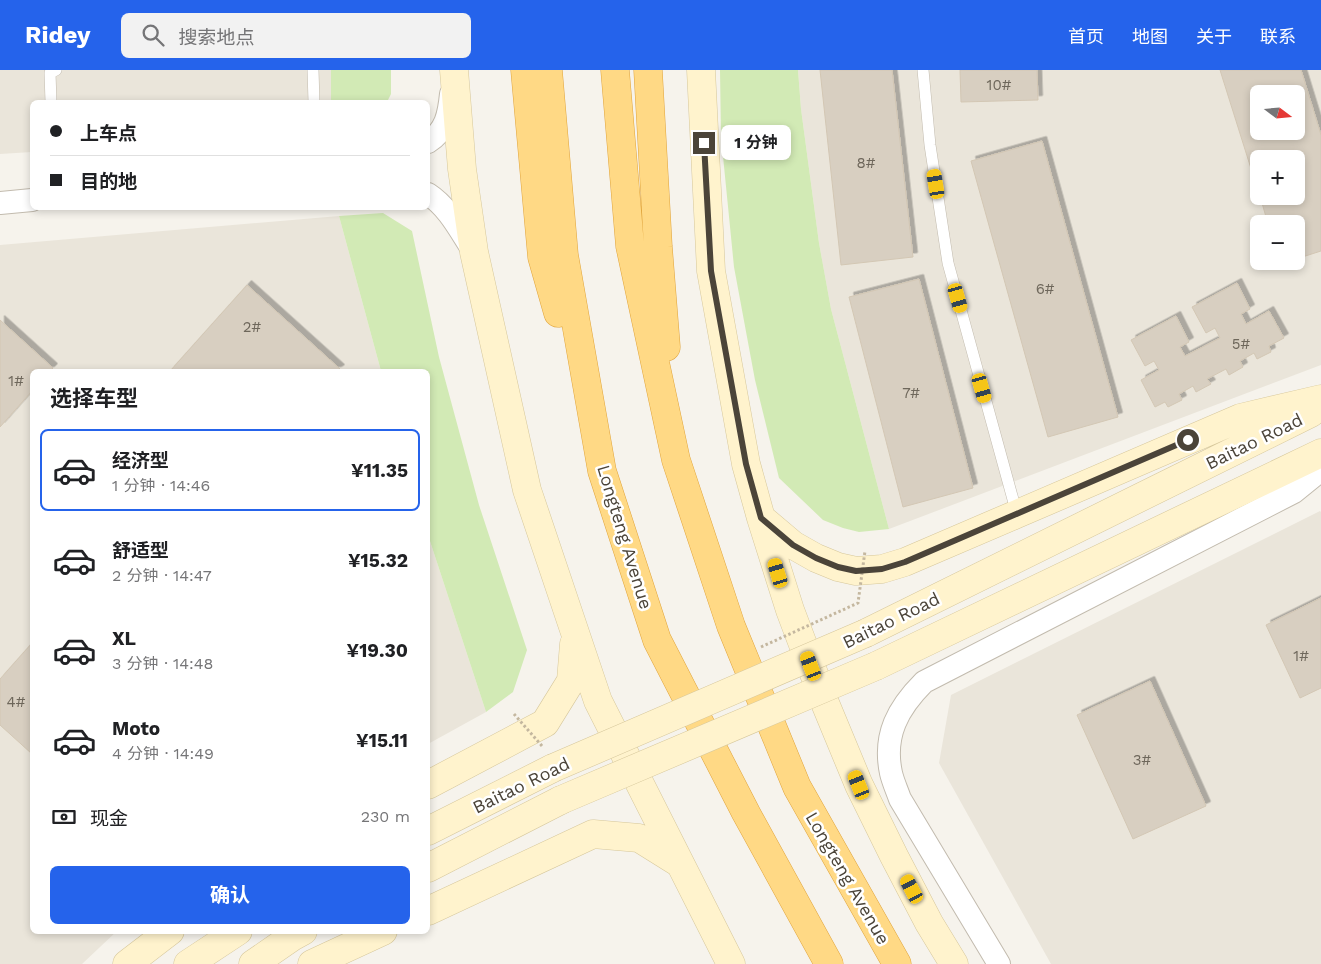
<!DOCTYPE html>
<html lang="zh">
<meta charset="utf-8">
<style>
body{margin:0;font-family:"Work Sans","Noto Sans SC",sans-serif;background:#f2f2f2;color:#202124;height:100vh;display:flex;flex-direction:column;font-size:19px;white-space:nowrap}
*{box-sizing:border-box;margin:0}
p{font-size:16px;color:#757577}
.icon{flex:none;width:28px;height:28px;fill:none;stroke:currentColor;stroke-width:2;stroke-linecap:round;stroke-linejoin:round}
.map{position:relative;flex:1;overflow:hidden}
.side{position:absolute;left:30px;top:299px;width:400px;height:565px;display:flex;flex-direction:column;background:#fff;border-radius:8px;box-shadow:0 2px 8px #0003}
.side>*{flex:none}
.hud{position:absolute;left:30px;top:30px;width:400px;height:110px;border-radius:8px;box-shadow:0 2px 8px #0003;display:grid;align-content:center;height:110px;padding:0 20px;background:#fff}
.needle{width:32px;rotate:106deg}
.tools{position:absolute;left:1250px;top:15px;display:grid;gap:10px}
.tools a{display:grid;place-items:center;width:55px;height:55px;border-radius:8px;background:#fff;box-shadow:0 2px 8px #0003;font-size:25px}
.end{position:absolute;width:22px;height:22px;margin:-11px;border:6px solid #4b4439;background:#fff;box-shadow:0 0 0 2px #fff}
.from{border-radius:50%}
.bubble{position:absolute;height:35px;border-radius:8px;background:#fff;box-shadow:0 2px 8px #0003;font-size:16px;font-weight:700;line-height:35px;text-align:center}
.car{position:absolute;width:15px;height:30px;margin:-15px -8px;border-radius:6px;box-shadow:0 0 4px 1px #0007;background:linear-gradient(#f5c518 24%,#345 0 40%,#f5c518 0 76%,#345 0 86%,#f5c518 0)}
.hud b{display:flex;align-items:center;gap:18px;height:48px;font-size:19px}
.hud b+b{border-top:1px solid #e0e0e0}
.hud i{width:12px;height:12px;background:#202124}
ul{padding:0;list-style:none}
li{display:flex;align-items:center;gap:15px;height:82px;margin:0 10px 8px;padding:0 10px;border:2px solid transparent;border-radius:8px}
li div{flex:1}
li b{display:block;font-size:19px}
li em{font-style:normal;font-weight:700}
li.on{border-color:#2563eb}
li>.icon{width:45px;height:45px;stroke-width:1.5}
h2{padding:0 20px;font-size:22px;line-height:60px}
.pay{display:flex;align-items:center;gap:12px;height:55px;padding:0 20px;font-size:19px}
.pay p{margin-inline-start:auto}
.button{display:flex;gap:10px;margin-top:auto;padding:10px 20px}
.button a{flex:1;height:58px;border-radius:8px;background:#2563eb;color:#fff;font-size:20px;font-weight:700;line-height:58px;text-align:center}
header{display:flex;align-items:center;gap:30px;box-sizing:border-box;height:70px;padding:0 25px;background:#2563eb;color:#fff}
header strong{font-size:24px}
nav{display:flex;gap:28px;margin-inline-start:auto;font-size:18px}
.search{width:350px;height:45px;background:#f2f2f2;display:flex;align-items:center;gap:12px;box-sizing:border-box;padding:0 18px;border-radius:8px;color:#757577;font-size:19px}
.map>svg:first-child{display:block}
.residential{fill:#eae5da;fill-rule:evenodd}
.green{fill:#d2eab5}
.building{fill:#d8cfc1;stroke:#d3c7b4;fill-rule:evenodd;filter:url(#shadow)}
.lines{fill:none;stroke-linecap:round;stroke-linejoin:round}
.service-casing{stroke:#c2bbae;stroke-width:12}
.minor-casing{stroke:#c2bbae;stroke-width:24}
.secondary-casing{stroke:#d6c79b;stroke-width:29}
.trunk-casing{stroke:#e0a43c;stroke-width:29}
.service{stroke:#fff;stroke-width:11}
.minor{stroke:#fff;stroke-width:22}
.secondary{stroke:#fff3cd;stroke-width:28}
.trunk{stroke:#ffd985;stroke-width:28}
.secondary-bridge-casing{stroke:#d6c79b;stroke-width:29;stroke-linecap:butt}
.path-bridge{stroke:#c4b79f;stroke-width:3;stroke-dasharray:2.5 2.5;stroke-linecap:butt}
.secondary-bridge{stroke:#fff3cd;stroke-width:28}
.route{stroke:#4b4439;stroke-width:6}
.labels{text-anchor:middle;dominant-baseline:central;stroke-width:5;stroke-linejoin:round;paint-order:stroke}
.number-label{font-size:15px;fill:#6e675b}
.street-label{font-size:18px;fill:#4b4439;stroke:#fff}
</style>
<header>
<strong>Ridey</strong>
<div class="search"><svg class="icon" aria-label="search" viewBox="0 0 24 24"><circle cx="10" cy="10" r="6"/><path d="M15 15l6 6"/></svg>搜索地点</div>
<nav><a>首页</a><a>地图</a><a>关于</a><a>联系</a></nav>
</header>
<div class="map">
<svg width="1321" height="894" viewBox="0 0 1321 894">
<defs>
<filter id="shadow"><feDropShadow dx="4.5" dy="-4.5" stdDeviation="0" flood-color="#0004"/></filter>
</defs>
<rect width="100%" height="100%" fill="#f6f3ec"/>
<path class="residential" d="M0,0H331V32H32V82L0,84Z
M798,0H1321V295L889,459L831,239L819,173L801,39ZM1259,24H1296V61H1259ZM1259,89H1296V126H1259ZM1259,154H1296V191H1259Z
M339,146L381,301H32V861H117L82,894H0V175Z
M1320,441L1321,442V894H1051L939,693L951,625Z
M428,465L486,642L428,674Z"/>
<path class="green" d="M331,0H391V24L387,32H331Z
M720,0H798L801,39L819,173L831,239L889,459L859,462L843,458L823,450L779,408L755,310L734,197L721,66Z
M383,143L412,161L439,287L479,435L527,580L513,622L486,642L428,465V301H381L339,146Z"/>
<path class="building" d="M820,0H892L913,187L841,195Z
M960,0H1037L1038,30L961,32Z
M1220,0H1301L1321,65V181L1296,189V154H1268L1260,126H1296V89H1259V124ZM1259,24H1296V61H1259Z
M1042,71L1118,347L1048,367L971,91Z
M919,209L973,418L903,437L849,227Z
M1237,213L1250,239L1241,244L1246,254L1269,241L1284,268L1269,276L1271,282L1257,289L1254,283L1240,291L1243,297L1229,305L1226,299L1207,309L1211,314L1196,322L1193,316L1179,324L1182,330L1168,337L1165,332L1155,337L1141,310L1159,300L1154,291L1145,296L1131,270L1176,246L1189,272L1180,277L1185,286L1220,268L1215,258L1206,263L1192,237Z
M247,215L340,299L337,301H170Z
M0,250L53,298L50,301H32V321L0,357Z
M1321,528V618L1300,628L1266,555Z
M32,573V684L0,655V609Z
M1150,611L1206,736L1133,769L1077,645Z"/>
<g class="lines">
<g class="service-casing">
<path id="service" d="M313,0L314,32
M923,0L930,75L948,193L1017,444
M51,32L50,3L56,0"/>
</g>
<g class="minor-casing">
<path id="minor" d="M428,72C446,61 449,44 451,24
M428,124C448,137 459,159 472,179
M0,133L32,130
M999,894L900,729C897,720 893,712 891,703C883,665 898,638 924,612L1294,422L1321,400"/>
</g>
<g class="secondary-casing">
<path id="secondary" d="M454,0L462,99L474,182L527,420L598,631L731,894
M701,0L711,201L746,394L761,448L790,540L825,633L859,715L894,786L929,853L954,894
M761,448L793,475L816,488L838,497L856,501L882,499L905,492L1017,444L1240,348L1321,329
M866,563L1311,343
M876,596L1321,383
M428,715L545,653L571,611L574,574
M428,761L553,698
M428,798L561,730
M428,841L593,764L639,768L679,793
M127,894L170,861
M188,894L238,861
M253,894L292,867L303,861
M312,894L383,861"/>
</g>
<g class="trunk-casing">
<path id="trunk" d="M525,0L542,187L558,243
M548,0L564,185L602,401L657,570L746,743L829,894
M615,0L630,176L676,390L731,556L797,717L897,894
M648,0L658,177L666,277"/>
</g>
<use href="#service" class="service"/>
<use href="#minor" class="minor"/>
<use href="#secondary" class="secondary"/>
<use href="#trunk" class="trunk"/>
<g class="secondary-bridge-casing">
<path id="secondary-bridge" d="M553,698L866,563
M561,730L876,596"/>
</g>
<path class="path-bridge" d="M761,577L858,533L865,481
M514,644L542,676"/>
<use href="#secondary-bridge" class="secondary-bridge"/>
</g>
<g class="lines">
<path class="route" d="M704,73L711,201L746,394L761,448L793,475L816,488L838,497L856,501L882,499L905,492L1188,370"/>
</g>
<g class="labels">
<g class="number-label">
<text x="999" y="15">10#</text>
<text x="866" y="93">8#</text>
<text x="1045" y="219">6#</text>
<text x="252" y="257">2#</text>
<text x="1241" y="274">5#</text>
<text x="16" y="311">1#</text>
<text x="911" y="323">7#</text>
<text x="1301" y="586">1#</text>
<text x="16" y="632">4#</text>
<text x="1142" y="690">3#</text>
</g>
<g class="street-label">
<text transform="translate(1254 371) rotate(-26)">Baitao Road</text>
<text transform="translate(625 467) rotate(73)">Longteng Avenue</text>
<text transform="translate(891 550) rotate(-26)">Baitao Road</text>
<text transform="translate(521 715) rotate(-26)">Baitao Road</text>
<text transform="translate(848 808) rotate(60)">Longteng Avenue</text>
</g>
</g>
</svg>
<div class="tools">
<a><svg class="needle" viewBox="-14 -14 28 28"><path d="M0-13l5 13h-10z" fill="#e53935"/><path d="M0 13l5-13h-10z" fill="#757577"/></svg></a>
<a>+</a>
<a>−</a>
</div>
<i class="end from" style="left:1188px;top:370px"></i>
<i class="end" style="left:704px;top:73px"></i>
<div class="bubble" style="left:721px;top:55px;width:70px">1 分钟</div>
<i class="car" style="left:936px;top:114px;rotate:351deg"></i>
<i class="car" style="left:958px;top:228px;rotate:164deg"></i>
<i class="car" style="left:982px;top:318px;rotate:164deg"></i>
<i class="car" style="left:778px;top:503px;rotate:343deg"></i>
<i class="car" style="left:811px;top:596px;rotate:339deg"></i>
<i class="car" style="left:859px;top:715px;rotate:338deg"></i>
<i class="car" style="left:912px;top:819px;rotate:332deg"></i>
<div class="hud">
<b><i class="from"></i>上车点</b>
<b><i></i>目的地</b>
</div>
<section class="side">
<h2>选择车型</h2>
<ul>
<li class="on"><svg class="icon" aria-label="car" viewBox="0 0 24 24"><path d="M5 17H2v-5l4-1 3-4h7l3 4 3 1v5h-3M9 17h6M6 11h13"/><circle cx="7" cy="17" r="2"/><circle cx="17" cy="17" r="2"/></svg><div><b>经济型</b><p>1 分钟 · 14:46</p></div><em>¥11.35</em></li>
<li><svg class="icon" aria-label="car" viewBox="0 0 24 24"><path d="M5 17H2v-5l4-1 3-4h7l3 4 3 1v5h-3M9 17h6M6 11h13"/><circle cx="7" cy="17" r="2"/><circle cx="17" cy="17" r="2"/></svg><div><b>舒适型</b><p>2 分钟 · 14:47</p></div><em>¥15.32</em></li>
<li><svg class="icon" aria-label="car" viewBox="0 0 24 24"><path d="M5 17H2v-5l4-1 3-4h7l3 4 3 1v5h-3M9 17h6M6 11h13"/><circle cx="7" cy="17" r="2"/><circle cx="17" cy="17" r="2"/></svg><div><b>XL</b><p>3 分钟 · 14:48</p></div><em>¥19.30</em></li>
<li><svg class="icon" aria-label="car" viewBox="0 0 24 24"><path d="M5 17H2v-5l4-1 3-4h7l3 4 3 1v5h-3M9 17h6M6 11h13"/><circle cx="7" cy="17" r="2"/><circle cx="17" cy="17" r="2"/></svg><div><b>Moto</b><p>4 分钟 · 14:49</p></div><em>¥15.11</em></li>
</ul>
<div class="pay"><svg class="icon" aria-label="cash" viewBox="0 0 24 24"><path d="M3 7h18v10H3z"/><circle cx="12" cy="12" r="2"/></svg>现金<p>230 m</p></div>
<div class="button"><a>确认</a></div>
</section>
</div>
